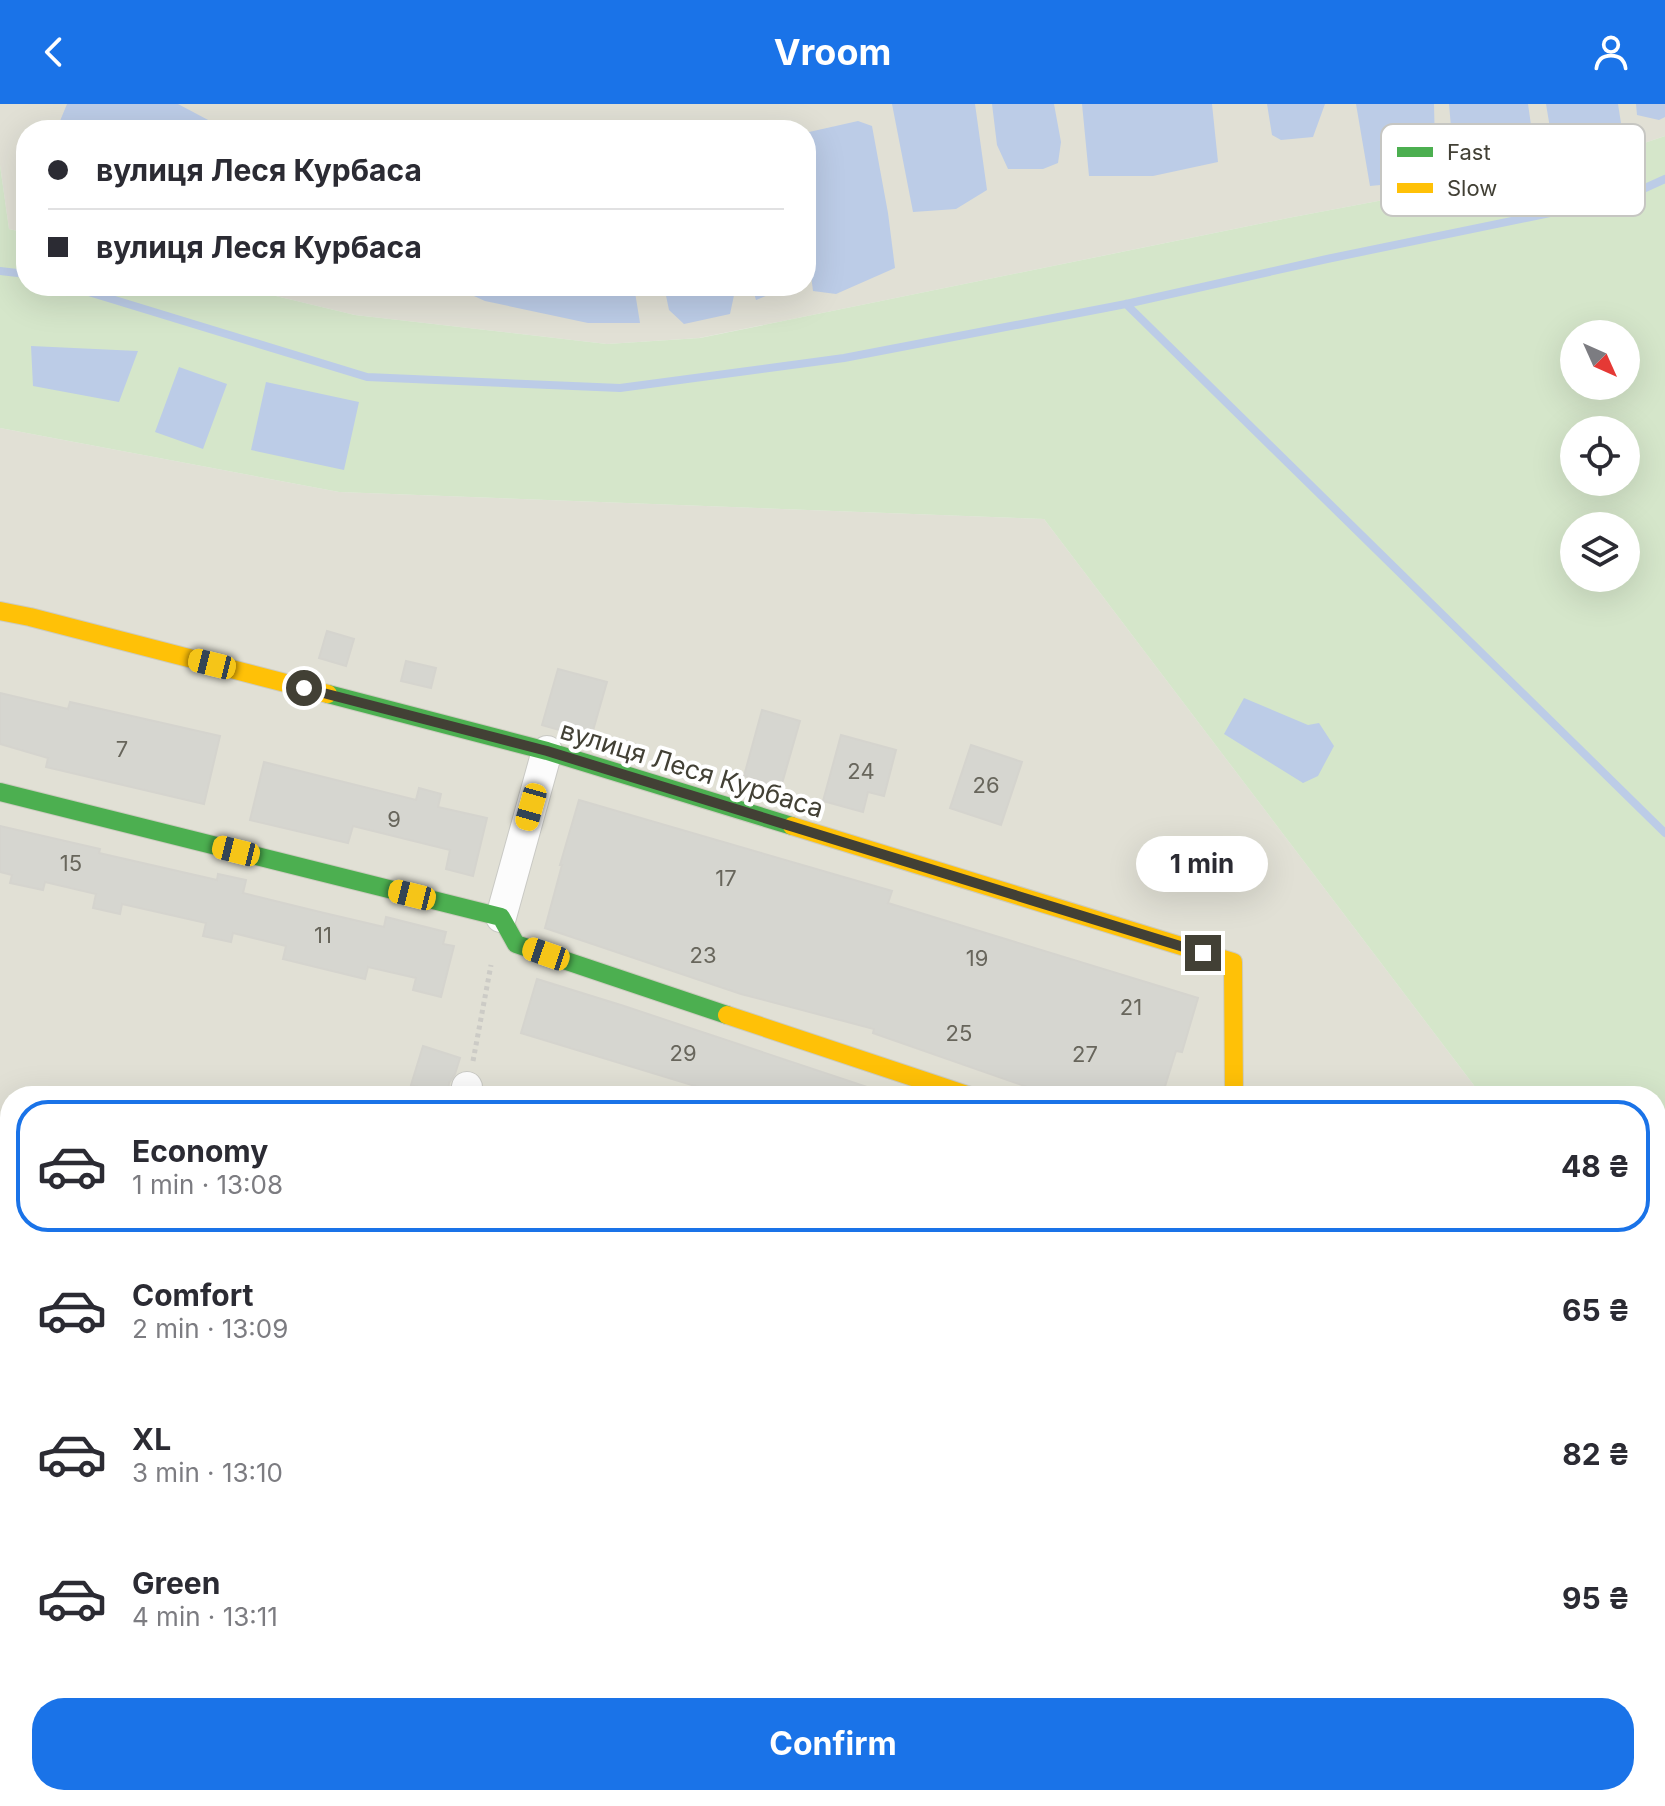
<!DOCTYPE html>
<meta charset="utf-8">
<style>
body{margin:0;font-family:Inter,sans-serif;background:#f7f7f7;color:#2b2b33;height:100vh;display:flex;flex-direction:column;font-size:30px;white-space:nowrap}
*{box-sizing:border-box;margin:0}
p{font-size:26px;color:#7c7c81}
.icon{flex:none;width:44px;height:44px;fill:none;stroke:currentColor;stroke-width:2;stroke-linecap:round;stroke-linejoin:round}
.map{position:relative;flex:1;overflow:hidden}
.panel{position:absolute;left:0px;top:982px;width:1666px;height:720px;display:flex;flex-direction:column;background:#fff;border-radius:32px 32px 0 0;box-shadow:0 8px 32px #0002}
.panel>*{flex:none}
.hud{position:absolute;left:16px;top:16px;width:800px;height:176px;border-radius:32px;box-shadow:0 8px 32px #0002;display:grid;align-content:center;height:176px;padding:0 32px;background:#fff}
.needle{width:52px;rotate:135deg}
.tools{position:absolute;left:1560px;top:216px;display:grid;gap:16px}
.tools a{display:grid;place-items:center;width:80px;height:80px;border-radius:50%;background:#fff;box-shadow:0 8px 32px #0002;font-size:40px}
.end{position:absolute;width:36px;height:36px;margin:-18px;border:10px solid #424035;background:#fff;box-shadow:0 0 0 4px #fff}
.from{border-radius:50%}
.bubble{position:absolute;height:56px;border-radius:28px;background:#fff;box-shadow:0 8px 32px #0002;font-size:26px;font-weight:700;line-height:56px;text-align:center}
.car{position:absolute;width:24px;height:48px;margin:-24px -12px;border-radius:10px;box-shadow:0 0 6px 2px #0007;background:linear-gradient(#f5c518 24%,#345 0 40%,#f5c518 0 76%,#345 0 86%,#f5c518 0)}
.hud b{display:flex;align-items:center;gap:28px;height:76px;font-size:30px}
.hud b+b{border-top:2px solid #e1e1e2}
.hud i{width:20px;height:20px;background:#2b2b33}
ul{padding:14px 0 0;list-style:none}
li{display:flex;align-items:center;gap:24px;height:132px;margin:0 16px 12px;padding:0 16px;border:4px solid transparent;border-radius:32px}
li div{flex:1}
li b{display:block;font-size:30px}
li em{font-style:normal;font-weight:700}
li.active{border-color:#1a73e8}
li>.icon{width:72px;height:72px;stroke-width:1.5}
.action{display:flex;gap:16px;margin-top:auto;padding:16px 32px}
.action a{flex:1;height:92px;border-radius:32px;background:#1a73e8;color:#fff;font-size:32px;font-weight:700;line-height:92px;text-align:center}
header{display:flex;justify-content:space-between;align-items:center;height:104px;padding:0 32px;background:#1a73e8;color:#fff;font-size:36px;font-weight:700}
.map>svg:first-child{display:block}
.residential{fill:#e1e0d5}
.green{fill:#d5e6ca;fill-rule:evenodd}
.water{fill:#bccce7}
.lines{fill:none;stroke-linecap:round;stroke-linejoin:round}
.stream{stroke:#bccce7;stroke-width:8}
.building{fill:#d6d6d0;stroke:#d5d4ce;stroke-width:2}
.street-casing{stroke:#c9c9c4;stroke-width:32}
.fast-casing{stroke:#cccbbf;stroke-width:20}
.slow-casing{stroke:#cccbbf;stroke-width:20}
.path{stroke:#cccbc6;stroke-width:5;stroke-dasharray:4 4;stroke-linecap:butt}
.street{stroke:#fcfcfc;stroke-width:30}
.fast{stroke:#4caf50;stroke-width:18}
.slow{stroke:#ffc107;stroke-width:18}
.route{stroke:#424035;stroke-width:10}
.labels{text-anchor:middle;dominant-baseline:central;stroke-width:8;stroke-linejoin:round;paint-order:stroke}
.number-label{font-size:22px;fill:#68665c}
.street-label{font-size:26px;fill:#424035;stroke:#fff}
.key{fill:#fff;stroke:#c6c6c2;stroke-width:2}
.key-label{font-size:22px;fill:#424035}
</style>
<header><svg class="icon" aria-label="back" viewBox="0 0 24 24"><path d="M15 5l-7 7 7 7"/></svg>Vroom<svg class="icon" aria-label="person" viewBox="0 0 24 24"><circle cx="12" cy="8" r="4"/><path d="M4 21q1-7 8-7t8 7"/></svg></header>
<div class="map">
<svg width="1665" height="1702" viewBox="0 0 1665 1702">
<rect width="100%" height="100%" fill="#edede8"/>
<path class="residential" d="M0,0H1665V32L1594,56L1288,114L699,234L607,240L355,211L234,182H806V26H26V129L9,125L0,61Z
M0,324L339,388L1044,415L1482,992H10V1692H1656V1220L1665,1232V1702H0Z"/>
<path class="green" d="M1665,32V1232L1656,1220V992H1482L1044,415L339,388L0,324V61L9,125L26,129V182H234L355,211L607,240L700,234L1288,114L1594,56ZM1574,230H1626V282H1574ZM1574,326H1626V378H1574ZM1574,422H1626V474H1574Z"/>
<path class="water" d="M67,0H178L227,26H60V17Z
M892,0H975L987,86L956,105L913,108Z
M992,0H1054L1061,38L1058,59L1043,65H1008L997,41Z
M1082,0H1212L1218,58L1153,72H1089Z
M1267,0H1325L1313,33L1281,36L1272,31Z
M1356,0H1434L1435,43L1422,77L1370,82Z
M1449,0H1528L1533,35L1469,57L1453,46Z
M1546,0H1618L1621,19L1552,36Z
M1636,0H1665V13L1659,16L1637,11Z
M858,17L872,22L888,109L895,164L836,190L813,187L806,133V31L809,28Z
M349,182H448L439,190L401,192L353,188Z
M465,182H634L640,219H588L485,197L465,188Z
M664,182H736L730,210L684,220L669,206Z
M752,182H787V183L756,196Z
M31,242L138,247L119,298L33,282Z
M179,263L227,280L203,345L155,328Z
M266,278L359,298L344,366L251,346Z
M1244,594L1308,621L1319,619L1334,642L1318,672L1303,679L1224,630Z"/>
<g class="lines">
<path class="stream" d="M0,167L26,170
M69,182L367,273L620,284L844,254L1126,200L1327,155L1623,94L1665,75
M1126,200L1665,729"/>
</g>
<path class="building" d="M327,527L354,535L346,562L319,554Z
M406,557L436,564L431,584L401,577Z
M558,565L607,578L592,630L578,626L577,631L542,621Z
M0,589L68,605L70,598L220,632L204,700L46,663L48,654L0,640Z
M762,606L800,617L781,683L744,672Z
M841,631L896,646L884,692L868,688L863,708L823,697Z
M971,641L1022,658L1001,721L950,704Z
M264,658L416,696L419,684L441,690L438,703L487,714L473,772L446,765L450,746L353,722L348,739L250,716Z
M579,696L892,787L888,799L1198,894L1182,948L1176,947L1162,992H1053L873,929L874,925L741,890L545,824L562,761H560Z
M0,722L100,745L99,749L217,776L218,770L246,776L243,789L320,808L384,823L386,813L446,828L443,840L454,842L441,893L413,886L416,874L368,863L365,875L283,855L286,842L233,829L231,838L203,832L206,819L122,800L120,810L93,804L96,790L45,778L43,786L10,779L12,771L0,768Z
M537,875L624,902L894,992H728L521,929Z
M423,942L460,954L455,970L449,979L448,992L411,981Z"/>
<g class="lines">
<g class="street-casing">
<path id="street" d="M501,813L547,647
M465,992L467,983
M0,1091L10,1093
M0,1551L10,1553
M288,1692L293,1702
M548,1692L589,1702
M1588,1692L1596,1702"/>
</g>
<g class="fast-casing">
<path id="fast" d="M328,590L547,647L792,722
M0,688L501,813L516,840L727,911"/>
</g>
<g class="slow-casing">
<path id="slow" d="M0,507L30,513L328,590
M792,722L1233,858L1234,992
M727,911L970,992"/>
</g>
<path class="path" d="M473,957L491,861"/>
<use href="#street" class="street"/>
<use href="#fast" class="fast"/>
<use href="#slow" class="slow"/>
</g>
<g class="lines">
<path class="route" d="M304,584L547,647L1203,849"/>
</g>
<g class="labels">
<g class="number-label">
<text x="122" y="645">7</text>
<text x="861" y="667">24</text>
<text x="986" y="681">26</text>
<text x="394" y="715">9</text>
<text x="71" y="759">15</text>
<text x="726" y="774">17</text>
<text x="323" y="831">11</text>
<text x="703" y="851">23</text>
<text x="977" y="854">19</text>
<text x="1131" y="903">21</text>
<text x="959" y="929">25</text>
<text x="683" y="949">29</text>
<text x="1085" y="950">27</text>
</g>
<g class="street-label">
<text transform="translate(692 665) rotate(17)">вулиця Леся Курбаса</text>
</g>
</g>
<rect x="1381" y="20" width="264" height="92" rx="12" class="key"/>
<rect x="1397" y="43" width="36" height="10" fill="#4caf50"/>
<rect x="1397" y="79" width="36" height="10" fill="#ffc107"/>
<g class="key-label">
<text x="1447" y="56">Fast</text>
<text x="1447" y="92">Slow</text>
</g>
</svg>
<div class="tools">
<a><svg class="needle" viewBox="-14 -14 28 28"><path d="M0-13l5 13h-10z" fill="#e53935"/><path d="M0 13l5-13h-10z" fill="#7c7c81"/></svg></a>
<a><svg class="icon" aria-label="locate" viewBox="0 0 24 24"><circle cx="12" cy="12" r="6"/><path d="M12 2v4M12 18v4M2 12h4M18 12h4"/></svg></a>
<a><svg class="icon" aria-label="layers" viewBox="0 0 24 24"><path d="M12 4l9 5-9 5-9-5zM3 14l9 5 9-5"/></svg></a>
</div>
<i class="end from" style="left:304px;top:584px"></i>
<i class="end" style="left:1203px;top:849px"></i>
<div class="bubble" style="left:1136px;top:732px;width:132px">1 min</div>
<i class="car" style="left:212px;top:560px;rotate:284deg"></i>
<i class="car" style="left:531px;top:703px;rotate:196deg"></i>
<i class="car" style="left:236px;top:747px;rotate:284deg"></i>
<i class="car" style="left:412px;top:791px;rotate:284deg"></i>
<i class="car" style="left:546px;top:850px;rotate:289deg"></i>
<div class="hud">
<b><i class="from"></i>вулиця Леся Курбаса</b>
<b><i></i>вулиця Леся Курбаса</b>
</div>
<section class="panel">
<ul>
<li class="active"><svg class="icon" aria-label="car" viewBox="0 0 24 24"><path d="M5 17H2v-5l4-1 3-4h7l3 4 3 1v5h-3M9 17h6M6 11h13"/><circle cx="7" cy="17" r="2"/><circle cx="17" cy="17" r="2"/></svg><div><b>Economy</b><p>1 min · 13:08</p></div><em>48 ₴</em></li>
<li><svg class="icon" aria-label="car" viewBox="0 0 24 24"><path d="M5 17H2v-5l4-1 3-4h7l3 4 3 1v5h-3M9 17h6M6 11h13"/><circle cx="7" cy="17" r="2"/><circle cx="17" cy="17" r="2"/></svg><div><b>Comfort</b><p>2 min · 13:09</p></div><em>65 ₴</em></li>
<li><svg class="icon" aria-label="car" viewBox="0 0 24 24"><path d="M5 17H2v-5l4-1 3-4h7l3 4 3 1v5h-3M9 17h6M6 11h13"/><circle cx="7" cy="17" r="2"/><circle cx="17" cy="17" r="2"/></svg><div><b>XL</b><p>3 min · 13:10</p></div><em>82 ₴</em></li>
<li><svg class="icon" aria-label="car" viewBox="0 0 24 24"><path d="M5 17H2v-5l4-1 3-4h7l3 4 3 1v5h-3M9 17h6M6 11h13"/><circle cx="7" cy="17" r="2"/><circle cx="17" cy="17" r="2"/></svg><div><b>Green</b><p>4 min · 13:11</p></div><em>95 ₴</em></li>
</ul>
<div class="action"><a>Confirm</a></div>
</section>
</div>
